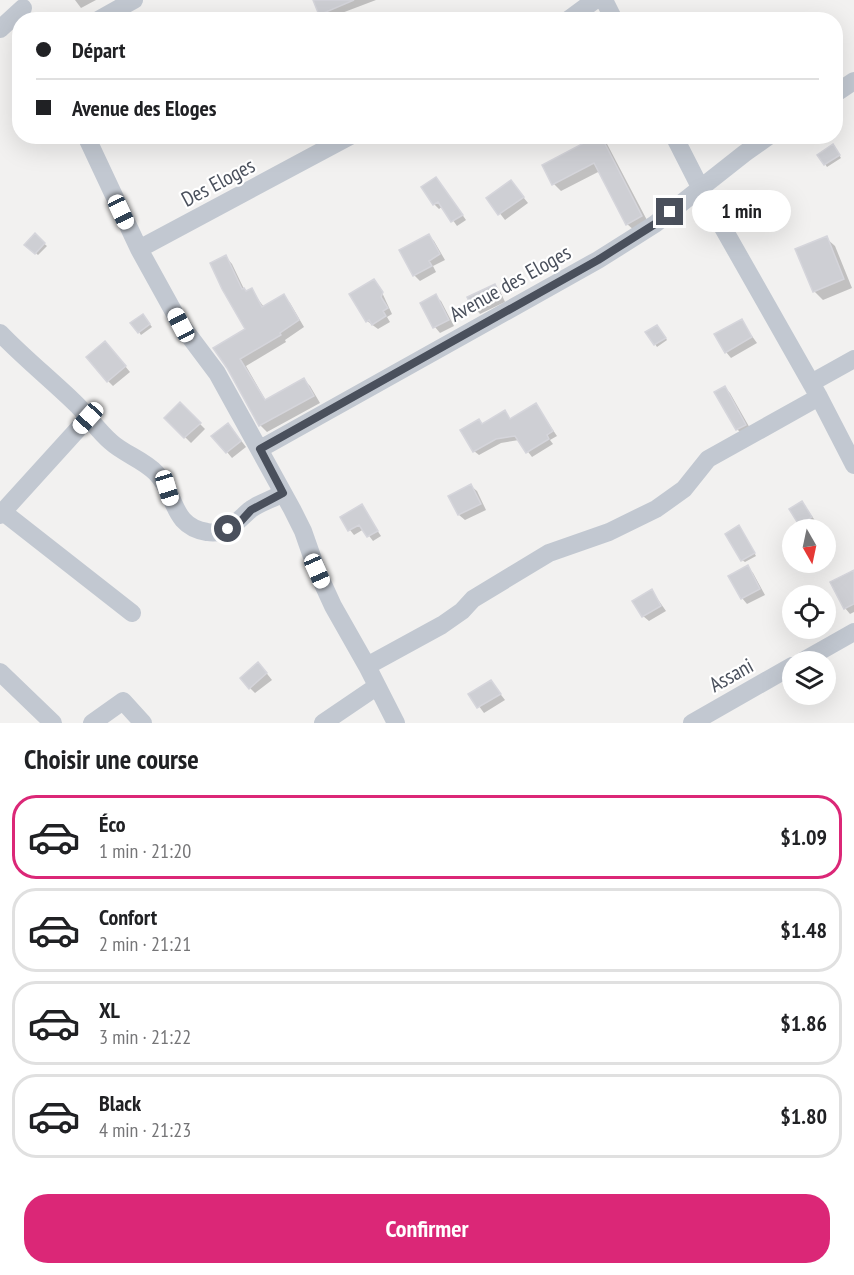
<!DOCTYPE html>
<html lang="fr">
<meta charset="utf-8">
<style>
body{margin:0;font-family:"PT Sans Narrow",sans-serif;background:#f6f6f6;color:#202124;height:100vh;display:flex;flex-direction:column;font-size:22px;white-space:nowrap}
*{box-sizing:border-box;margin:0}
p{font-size:20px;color:#757577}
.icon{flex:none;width:33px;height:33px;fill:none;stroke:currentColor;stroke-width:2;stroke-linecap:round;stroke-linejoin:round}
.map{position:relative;height:723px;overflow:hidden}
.drawer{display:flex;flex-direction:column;background:#fff;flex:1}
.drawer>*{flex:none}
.guide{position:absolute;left:12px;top:12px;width:831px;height:132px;border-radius:24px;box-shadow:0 6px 24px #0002;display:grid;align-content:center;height:132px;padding:0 24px;background:#fff}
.needle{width:39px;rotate:171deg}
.controls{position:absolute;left:782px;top:519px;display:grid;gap:12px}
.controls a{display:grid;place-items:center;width:54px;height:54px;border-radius:50%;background:#fff;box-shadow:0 6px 24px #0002;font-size:30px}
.end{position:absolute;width:27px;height:27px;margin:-14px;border:8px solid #4a505c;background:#fff;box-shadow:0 0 0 3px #fff}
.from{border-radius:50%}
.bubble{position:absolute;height:42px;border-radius:21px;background:#fff;box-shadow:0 6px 24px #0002;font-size:20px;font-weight:700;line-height:42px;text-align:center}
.car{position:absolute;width:18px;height:36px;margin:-18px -9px;border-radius:8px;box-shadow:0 0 4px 2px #0007;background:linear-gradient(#fff 24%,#345 0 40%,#fff 0 76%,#345 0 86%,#fff 0)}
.guide b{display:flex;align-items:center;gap:21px;height:57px;font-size:22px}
.guide b+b{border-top:2px solid #e0e0e0}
.guide i{width:15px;height:15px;background:#202124}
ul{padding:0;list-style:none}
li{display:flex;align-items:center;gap:18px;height:84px;margin:0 12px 9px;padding:0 12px;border:3px solid #e0e0e0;border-radius:24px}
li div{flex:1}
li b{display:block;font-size:22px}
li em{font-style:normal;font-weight:700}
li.on{border-color:#db2777}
li>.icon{width:54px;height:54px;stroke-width:1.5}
h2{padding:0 24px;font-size:27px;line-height:72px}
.button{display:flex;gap:12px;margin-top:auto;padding:12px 24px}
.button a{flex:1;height:69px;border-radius:24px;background:#db2777;color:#fff;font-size:24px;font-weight:700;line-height:69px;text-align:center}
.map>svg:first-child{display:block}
.shadow{fill:#0003}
.building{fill:#cecfd4;stroke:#d5d5db;stroke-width:1.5}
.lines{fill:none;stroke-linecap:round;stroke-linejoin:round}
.street{stroke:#c2c8d1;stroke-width:18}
.route{stroke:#4a505c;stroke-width:8}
.labels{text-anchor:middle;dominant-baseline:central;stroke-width:4.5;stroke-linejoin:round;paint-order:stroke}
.street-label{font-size:21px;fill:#4a505c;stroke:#fff}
</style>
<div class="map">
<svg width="854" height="723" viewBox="0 0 854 723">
<rect width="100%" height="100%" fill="#f2f1f0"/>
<path class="shadow" d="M75,0H96L81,8Z
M315,0H376L326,19L321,14Z
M590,136H602L605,140L649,224L635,231L627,224L600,171L561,191L554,184Z
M835,148L841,158L827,167L825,164Z
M511,182L528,203L505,220L488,198Z
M440,183L466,220L457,226L443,206L439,209L434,204Z
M35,236L47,246L38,255L27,245Z
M429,236L434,241L445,260L433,266L436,272L420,281L414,275L401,251Z
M826,238L835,246L852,288L823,300L814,291Z
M226,257L232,264L245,291L251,290L264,307L283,296L290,303L304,327L285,340L286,342L246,366L266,401L304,380L310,386L320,403L267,432L260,425L228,367L247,330Z
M374,281L379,286L392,314L387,317L390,322L378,329L367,321Z
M495,285L500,291L505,302L480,314L475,308L469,298Z
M435,296L441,301L454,326L440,333L435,327L422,303Z
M145,318L152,327L141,335L139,332Z
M741,321L757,343L731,358L726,352Z
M659,329L667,340L657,347L655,344Z
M110,348L130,372L113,386L108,381Z
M725,388L730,393L751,430L743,435L737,429L716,392Z
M180,404L205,429L191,443L166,418Z
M536,405L557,436L550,440L553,444L532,457L519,440L501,443L479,455L474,451L483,425L505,412L511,420Z
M233,430L246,447L232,458L227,452Z
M471,486L477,491L486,510L465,520L459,515L450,496Z
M802,503L817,523L806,530L800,524L791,510Z
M361,506L381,536L373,541L364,529L354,535L350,530Z
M741,529L756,556L745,562L742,560Z
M747,567L753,573L765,595L747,604L742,598Z
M854,576V612L850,614L845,608Z
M652,591L666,611L649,621L643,616Z
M264,670L272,680L255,693L250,688Z
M491,682L505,700L484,713L470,694Z"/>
<path class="building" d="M313,0H354L319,15Z
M581,136H601L642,216L626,225L594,163L552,185L542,165L584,143Z
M833,144L840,155L824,165L817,155Z
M436,177L463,215L451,222L438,202L433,205L421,187Z
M511,180L524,197L498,215L486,198Z
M35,233L45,243L35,254L24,245Z
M429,234L440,254L429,261L432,266L413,276L399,250Z
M827,236L844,279L813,292L795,249Z
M226,255L242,289L244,288L246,291L252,288L262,307L284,294L299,320L280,333L281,335L240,359L265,400L304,378L314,396L259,426L227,368L213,348L245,329L222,289L210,263Z
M374,279L383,292L381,297L388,308L383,311L386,316L372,325L369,320L366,322L349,294Z
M495,284L501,296L473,309L467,297Z
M436,294L449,320L433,328L420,303Z
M143,314L150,324L138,333L130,323Z
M742,319L752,337L725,353L714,334Z
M657,325L666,338L654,345L645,332Z
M105,341L126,366L107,382L86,357Z
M725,386L746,425L736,430L714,392Z
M180,402L201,423L184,438L164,418Z
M536,403L553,431L547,435L549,439L526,453L515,436L496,439L473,452L460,430L479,419L482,424L505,410L510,419Z
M228,423L241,441L226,453L211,436Z
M471,484L481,504L458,515L448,496Z
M802,501L812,517L799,525L789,509Z
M362,504L378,531L367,537L359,525L348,531L340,517Z
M739,525L755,553L741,561L725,534Z
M748,565L760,589L741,599L728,576Z
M854,570V604L844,609L830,582Z
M652,589L661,606L642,617L632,601Z
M258,662L267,673L249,689L240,678Z
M491,680L501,694L477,708L468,694Z"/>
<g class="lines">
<path class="street" d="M604,0L614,20
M98,20L134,0
M568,20L595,0
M0,29L23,8
M836,93L854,81
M86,136L139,249L181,325L217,373L292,509L303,531L317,571L333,606L367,666L396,723
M674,136L701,189L819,397L854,465
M139,249L350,136
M0,333C23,357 49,378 74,402C87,414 97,430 111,442C124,454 144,460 156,473C177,493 170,526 207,532C227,536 238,520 250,510C259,503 273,499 283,493
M811,383L854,359
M260,449L598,260L655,224L745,153L769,136
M3,512L132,613
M0,515L88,418
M801,662L854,632
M367,666L442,625L462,611L473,599L549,553L609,532L656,509L684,489L708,459L819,397
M0,672L53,723
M92,723L123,701L143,723
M323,723L376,687
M692,723L792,666"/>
</g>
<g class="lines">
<path class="route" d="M228,529L241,521L251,510L283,493L260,449L598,260L655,224L670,212"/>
</g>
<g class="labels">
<g class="street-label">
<text transform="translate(218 182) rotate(-28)">Des Eloges</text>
<text transform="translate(510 283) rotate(-29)">Avenue des Eloges</text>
<text transform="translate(731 675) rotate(-29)">Assani</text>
</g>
</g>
</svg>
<div class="controls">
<a><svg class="needle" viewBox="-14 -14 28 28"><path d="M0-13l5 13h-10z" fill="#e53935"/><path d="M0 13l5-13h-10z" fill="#757577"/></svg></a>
<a><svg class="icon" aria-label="locate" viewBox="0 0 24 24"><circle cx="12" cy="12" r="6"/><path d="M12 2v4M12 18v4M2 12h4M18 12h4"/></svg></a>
<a><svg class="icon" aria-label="layers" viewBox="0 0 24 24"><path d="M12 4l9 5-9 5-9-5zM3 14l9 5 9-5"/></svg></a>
</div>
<i class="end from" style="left:228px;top:529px"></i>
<i class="end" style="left:670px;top:212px"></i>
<div class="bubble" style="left:692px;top:190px;width:99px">1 min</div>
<i class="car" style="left:121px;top:212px;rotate:155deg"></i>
<i class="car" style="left:181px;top:325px;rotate:332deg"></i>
<i class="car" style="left:88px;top:418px;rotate:222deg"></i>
<i class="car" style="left:167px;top:488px;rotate:163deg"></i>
<i class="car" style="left:317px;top:571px;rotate:156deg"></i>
<div class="guide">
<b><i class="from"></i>Départ</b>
<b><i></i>Avenue des Eloges</b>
</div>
</div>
<section class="drawer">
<h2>Choisir une course</h2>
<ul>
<li class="on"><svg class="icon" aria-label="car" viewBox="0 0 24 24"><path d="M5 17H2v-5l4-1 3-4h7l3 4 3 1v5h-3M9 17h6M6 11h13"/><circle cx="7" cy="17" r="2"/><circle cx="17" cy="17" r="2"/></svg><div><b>Éco</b><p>1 min · 21:20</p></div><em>$1.09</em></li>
<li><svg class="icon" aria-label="car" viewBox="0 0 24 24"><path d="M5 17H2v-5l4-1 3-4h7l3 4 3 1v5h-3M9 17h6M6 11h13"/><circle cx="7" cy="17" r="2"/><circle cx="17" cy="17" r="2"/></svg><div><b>Confort</b><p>2 min · 21:21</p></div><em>$1.48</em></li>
<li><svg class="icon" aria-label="car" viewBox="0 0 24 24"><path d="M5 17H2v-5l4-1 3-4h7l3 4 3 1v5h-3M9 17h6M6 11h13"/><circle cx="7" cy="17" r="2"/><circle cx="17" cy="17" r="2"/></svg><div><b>XL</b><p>3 min · 21:22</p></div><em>$1.86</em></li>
<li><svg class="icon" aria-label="car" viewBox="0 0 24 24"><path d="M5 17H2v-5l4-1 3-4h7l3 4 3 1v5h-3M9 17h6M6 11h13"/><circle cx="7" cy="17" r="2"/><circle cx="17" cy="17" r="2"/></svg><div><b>Black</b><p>4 min · 21:23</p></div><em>$1.80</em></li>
</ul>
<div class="button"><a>Confirmer</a></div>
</section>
